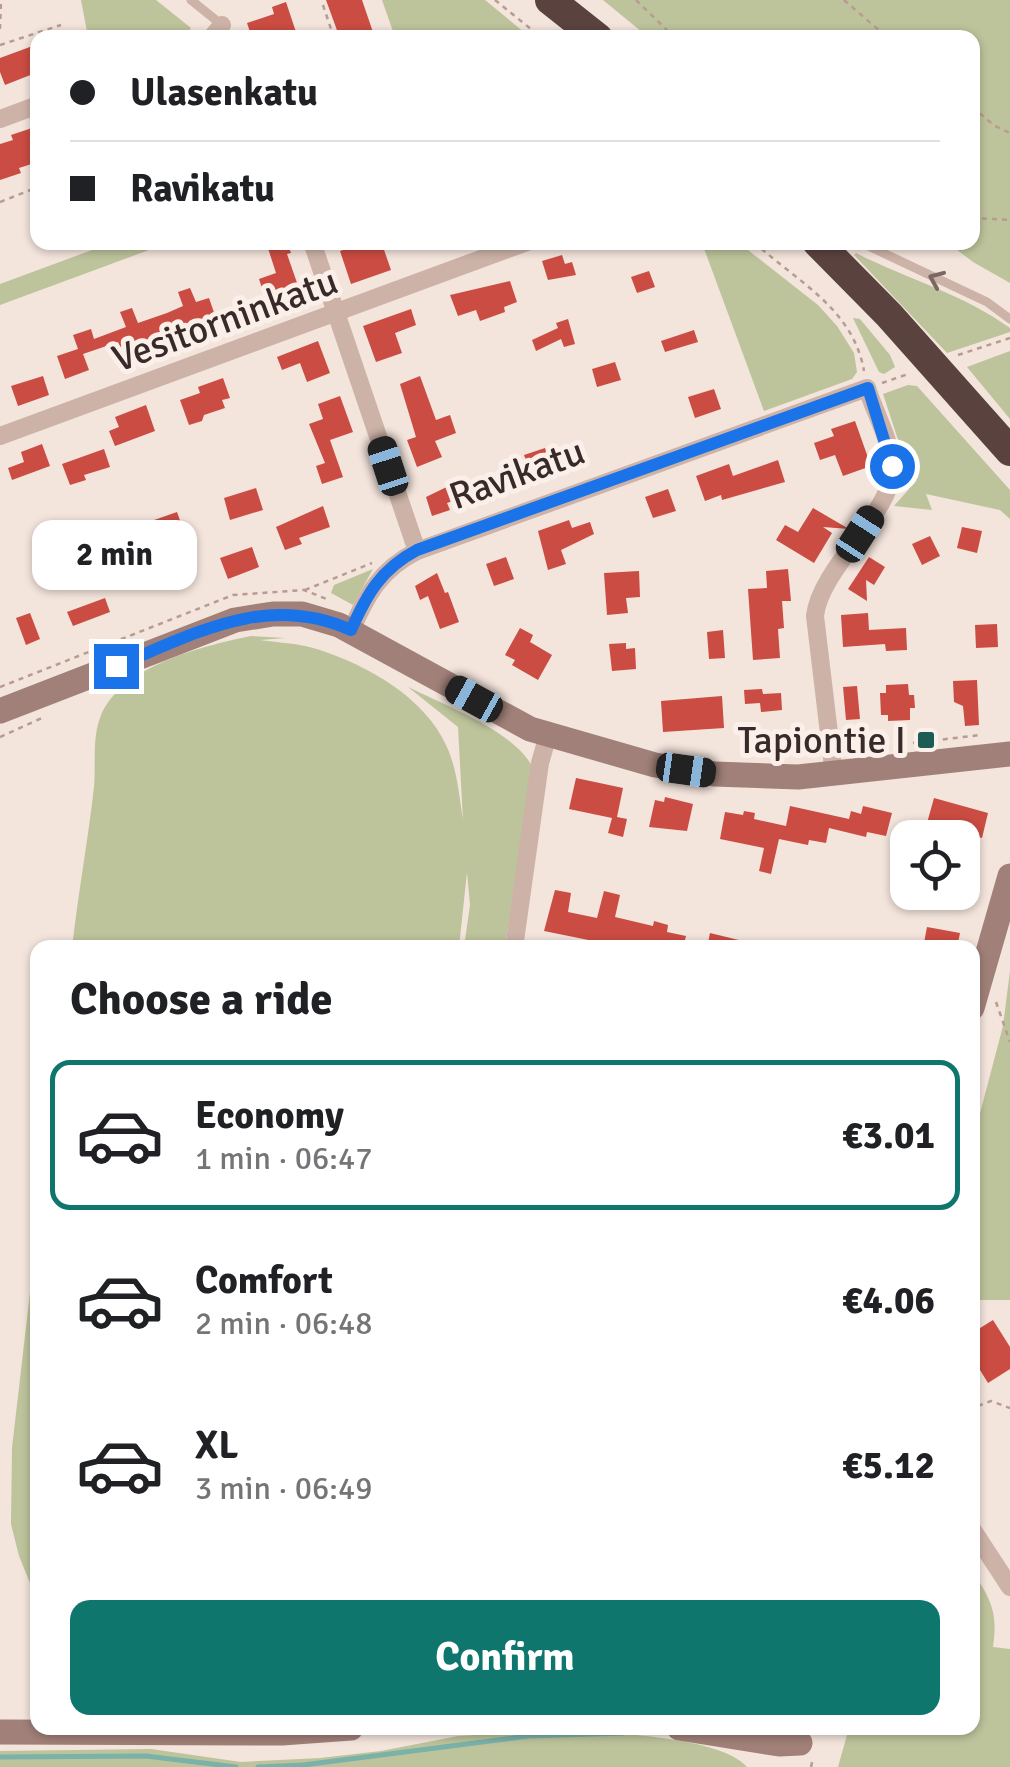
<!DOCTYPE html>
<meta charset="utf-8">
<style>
body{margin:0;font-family:Signika,sans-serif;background:#f6f6f6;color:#202124;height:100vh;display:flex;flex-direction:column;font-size:38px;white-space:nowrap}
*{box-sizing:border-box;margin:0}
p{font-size:32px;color:#757577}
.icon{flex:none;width:55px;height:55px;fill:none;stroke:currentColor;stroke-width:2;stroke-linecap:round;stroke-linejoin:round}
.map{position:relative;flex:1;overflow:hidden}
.panel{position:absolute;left:30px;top:940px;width:950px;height:795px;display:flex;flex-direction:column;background:#fff;border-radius:20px;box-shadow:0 2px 8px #0004}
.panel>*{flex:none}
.hud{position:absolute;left:30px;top:30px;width:950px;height:220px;border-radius:20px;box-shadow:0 2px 8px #0004;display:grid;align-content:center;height:220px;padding:0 40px;background:#fff}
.tools{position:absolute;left:890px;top:820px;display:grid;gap:20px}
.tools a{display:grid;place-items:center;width:90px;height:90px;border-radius:20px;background:#fff;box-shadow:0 2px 8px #0004;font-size:50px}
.end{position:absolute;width:45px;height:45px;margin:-22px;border:12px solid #1a73e8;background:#fff;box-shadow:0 0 0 5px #fff}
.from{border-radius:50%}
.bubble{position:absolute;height:70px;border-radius:20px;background:#fff;box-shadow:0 2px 8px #0004;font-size:32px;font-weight:700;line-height:70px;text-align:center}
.car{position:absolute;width:30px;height:60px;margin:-30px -15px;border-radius:12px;box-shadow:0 0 8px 2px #0007;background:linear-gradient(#222 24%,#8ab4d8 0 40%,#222 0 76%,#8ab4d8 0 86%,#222 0)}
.hud b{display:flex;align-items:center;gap:35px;height:95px;font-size:38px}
.hud b+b{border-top:2px solid #e0e0e0}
.hud i{width:25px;height:25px;background:#202124}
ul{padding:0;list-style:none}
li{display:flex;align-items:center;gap:30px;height:150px;margin:0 20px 15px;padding:0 20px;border:5px solid transparent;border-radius:20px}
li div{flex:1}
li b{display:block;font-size:38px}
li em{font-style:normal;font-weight:700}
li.on{border-color:#0f766e}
li>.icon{width:90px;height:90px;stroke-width:1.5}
h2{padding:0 40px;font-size:45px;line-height:120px}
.action{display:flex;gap:20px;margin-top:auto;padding:20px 40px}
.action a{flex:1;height:115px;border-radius:20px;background:#0f766e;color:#fff;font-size:40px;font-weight:700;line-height:115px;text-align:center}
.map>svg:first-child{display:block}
.green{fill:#bdc39b}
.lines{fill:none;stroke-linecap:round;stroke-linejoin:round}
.stream{stroke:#7ab2aa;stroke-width:5}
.building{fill:#cb4c42}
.path{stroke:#b89b91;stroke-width:2.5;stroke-dasharray:5 5;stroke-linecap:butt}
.lane{stroke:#ccb2a7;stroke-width:9}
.street{stroke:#ccb2a7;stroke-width:18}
.secondary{stroke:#a08078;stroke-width:25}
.highway{stroke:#5a433f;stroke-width:30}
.oneway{stroke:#7b6761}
.route{stroke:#1a73e8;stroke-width:12}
.poi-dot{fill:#1c5c55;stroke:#fbefe9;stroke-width:4}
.labels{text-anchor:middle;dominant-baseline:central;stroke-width:10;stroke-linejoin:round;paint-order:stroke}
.street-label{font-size:38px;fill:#382a28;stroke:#fbefe9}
.poi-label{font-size:38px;fill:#382a28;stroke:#fbefe9;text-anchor:end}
</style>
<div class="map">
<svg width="1010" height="1767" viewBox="0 0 1010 1767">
<rect width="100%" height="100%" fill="#f3e4dc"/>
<path class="green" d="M81,0H156L191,28L184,37H88Z
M382,0H485L530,37H395Z
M603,0H1010V283L973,262L948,243L972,242V38L648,37Z
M111,243H168L0,305V284Z
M702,243H739L818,305L837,326L854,353L857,372L852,379L764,411Z
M856,253C907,279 963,294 1010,328V332L947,353L854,255Z
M853,318L860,319L890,355L895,367L884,374L879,372Z
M1010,351V419L967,367Z
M908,385L917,386L1010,490V519L1000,510L926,494L932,510L894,506L909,489V473L883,394Z
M373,569L353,605L331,593L334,585Z
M251,636L285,638L260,640C279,643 300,643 320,650C368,666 424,697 446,745C457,768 459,795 463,820L458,727L408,687C444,705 512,730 532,766L505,947H464L470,905L467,872L459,947L72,948C78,894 88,840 94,787C96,764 92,740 100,718C119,666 203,646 251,636Z
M1010,971V1300H973V1140L1003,1026Z
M37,1232V1600L19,1556L11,1524L12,1448Z
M973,1571C991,1601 998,1611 993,1647L1010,1649V1767H838L849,1728H972Z
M561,1730C604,1733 719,1735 747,1767H0V1751L151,1749L241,1762L320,1758L381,1751L458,1736Z"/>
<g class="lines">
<path class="stream" d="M0,1757L146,1756L236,1767
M303,1765L529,1736L623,1733
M258,1767L304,1765"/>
</g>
<path class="building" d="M326,0H362L375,38H348L345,30L338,33Z
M286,2L298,38H252L247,23L274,14L272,7Z
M38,44V72L5,85L0,72V58Z
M38,126V162L19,168L21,173L0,180V144L13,140L11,135Z
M266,242H287L291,253L287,254L304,303L283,310L274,287L263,291L259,279L276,273Z
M382,244L391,270L351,284L340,251L355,246L364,250Z
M562,255L565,264L572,262L576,275L548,280L542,261Z
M649,271L655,287L637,293L631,277Z
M510,281L517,302L504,307L505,312L480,321L476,310L458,316L450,295Z
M190,288L196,302L209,298L219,327L182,340L180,333L156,342L158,348L125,360L118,342L83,354L89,370L65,379L57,356L78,349L73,335L91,329L94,339L126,327L120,312L132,308L138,323L167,313L183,306L178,292Z
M411,309L416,325L395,333L402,353L376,362L363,326Z
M568,319L575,344L564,347L561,339L536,351L532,340L558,328L556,323Z
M694,330L698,342L665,352L661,341Z
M318,341L330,373L307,382L300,363L282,370L277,357Z
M615,362L621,380L597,387L592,369Z
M43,376L49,395L18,406L11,386Z
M420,376L436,420L450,415L456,433L435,441L442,457L417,467L407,440L416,437L400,384Z
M223,378L230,398L222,400L225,408L204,415L202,421L189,425L180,400L200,393L198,387Z
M714,389L721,409L695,418L688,397Z
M340,396L353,432L330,440L343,477L322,484L316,466L325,463L309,424L323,419L318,404Z
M146,405L155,431L115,446L109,431L119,427L115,417Z
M855,421L871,466L843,476L835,455L820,460L814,443L834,436L831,429Z
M42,444L50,466L12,480L8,468L24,462L21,452Z
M545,448L553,473L533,480L524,455Z
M104,449L110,467L84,475L86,480L70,485L62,464Z
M778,460L785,482L722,500L721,495L705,501L696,476L729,464L733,476Z
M459,481L465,497L447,503L450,510L432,516L426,497Z
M256,488L263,510L230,520L224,498Z
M668,489L676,511L653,518L645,497Z
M323,506L330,527L299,538L302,544L285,550L276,527Z
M813,508L849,529L823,527L832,533L814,563L776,540L785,525L798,532Z
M177,512L182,526L169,531L174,544L145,554L140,540L118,548L114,534Z
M569,520L572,528L590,522L594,534L561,550L566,564L548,570L538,531Z
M962,527L982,531L977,553L957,548Z
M930,536L940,556L922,565L912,544Z
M98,543L106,566L87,573L90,579L67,587L66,581L48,588L39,564Z
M252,547L259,567L228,579L220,558Z
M506,557L514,579L494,586L486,564Z
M869,557L885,567L874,585L866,580L867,601L848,589Z
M788,569L791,601H782L784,628L778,629L780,658L753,660L748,589L767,588L766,571Z
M639,571L640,597L626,598L628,613L607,615L604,573Z
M437,573L445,593L448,592L459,622L440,629L428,596L420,600L415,586Z
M105,598L110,612L73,626L67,612Z
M30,613L40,639L26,645L16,618Z
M868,613L869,630L906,628L907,650L886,651L885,644L843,647L841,615Z
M997,624L998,647L976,648L975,625Z
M520,628L533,635L530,642L552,655L538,680L512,665L515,660L505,655Z
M723,630L725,658L709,659L707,632Z
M626,643V649L635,648L636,669L612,671L609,644Z
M977,680L979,725L965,726L963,706L954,702L953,681Z
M908,684L909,695H914L915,708H910V720L888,721V715H881L880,693H886V685Z
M857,686L860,719L846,720L843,687Z
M762,689L763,694L781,693L782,710L761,712L760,703L745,704L744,690Z
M722,696L724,728L663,732L661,701Z
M576,778L623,788L617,817L627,819L623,837L608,833L612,818L569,809Z
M665,797L693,804L687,831L649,827L655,800L664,802Z
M934,798L988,813L982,838L927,823Z
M790,806L849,819L851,811L861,814L863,806L892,813L886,836L867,832L866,837L829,828L826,843L809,840L808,845L779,839L771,874L759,871L764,848L720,839L725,812L743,815L744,811L755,813L754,819L786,826Z
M962,862L976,866L967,904H962Z
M555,890L571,893L568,912L597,918L604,891L620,895L615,917L653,926L654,921L668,925L667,932L686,936L683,948H628L544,931Z
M927,927L960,933L957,948H923Z
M710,933L751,943V948H707Z
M993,1320L1010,1347V1369L988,1383L972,1357V1333Z"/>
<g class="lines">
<path class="path" d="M495,0L542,38
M636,0L675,38
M844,0L888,38
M323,5L334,38
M0,29L1,0
M0,45L61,25
M972,107L995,126L1010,133
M0,202L38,187
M972,218L1010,220
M754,242C797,282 853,308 864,371
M958,355L1010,338
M882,383L908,374
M305,590L372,563
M0,687L233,595L304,590L329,600
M0,737L42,718
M913,743L980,735
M996,1002L1010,1042
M972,1056L979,1029
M978,1406L991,1401L1010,1408
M811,1767L813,1758"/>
<path class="lane" d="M191,0L222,25
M860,242L987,302L1010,319"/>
<path class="street" d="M211,38L222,25
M0,119L38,105
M312,242L417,551
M0,436L527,242
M351,631C367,594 381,569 417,551L867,388C875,414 893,444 892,471C891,513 820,569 815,616L834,775
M514,948L540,763L548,735
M972,1529L1010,1587"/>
<path class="secondary" d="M0,711L235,620L273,614H302L339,625L530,729L655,765L714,774L798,777L1010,754
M972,1008L1010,876
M679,1728L779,1744L800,1743
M0,1732L282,1733L351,1728"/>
<path class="highway" d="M550,0L598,38
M817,242L889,315L1010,451"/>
</g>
<defs><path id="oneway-chevron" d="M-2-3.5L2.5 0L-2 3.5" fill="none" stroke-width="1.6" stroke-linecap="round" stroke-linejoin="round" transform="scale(2.5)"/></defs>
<use class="oneway" href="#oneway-chevron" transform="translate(936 279) rotate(-157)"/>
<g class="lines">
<path class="route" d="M116,666C195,634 266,592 351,630C367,594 381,569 417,550L868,388L892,466"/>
</g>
<rect class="poi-dot" x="916" y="730" width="20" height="20" rx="5"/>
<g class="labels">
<g class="street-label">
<text transform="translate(225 320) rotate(-20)">Vesitorninkatu</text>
<text transform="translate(517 474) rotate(-20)">Ravikatu</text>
</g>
<g class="poi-label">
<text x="906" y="740">Tapiontie I</text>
</g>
</g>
</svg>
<div class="tools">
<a><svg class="icon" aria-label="locate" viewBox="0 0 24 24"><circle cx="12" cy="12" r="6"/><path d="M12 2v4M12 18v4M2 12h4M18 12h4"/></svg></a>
</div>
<i class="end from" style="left:892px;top:466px"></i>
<i class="end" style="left:116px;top:666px"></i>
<div class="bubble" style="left:32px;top:520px;width:165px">2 min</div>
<i class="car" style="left:388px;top:466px;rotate:342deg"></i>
<i class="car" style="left:860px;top:534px;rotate:33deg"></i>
<i class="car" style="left:474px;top:699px;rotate:299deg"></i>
<i class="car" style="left:686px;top:770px;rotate:98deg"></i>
<div class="hud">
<b><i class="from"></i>Ulasenkatu</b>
<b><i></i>Ravikatu</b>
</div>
<section class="panel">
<h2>Choose a ride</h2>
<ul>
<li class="on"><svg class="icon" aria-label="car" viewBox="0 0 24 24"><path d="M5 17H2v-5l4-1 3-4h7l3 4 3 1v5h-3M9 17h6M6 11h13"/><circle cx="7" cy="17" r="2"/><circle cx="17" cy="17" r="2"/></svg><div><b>Economy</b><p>1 min · 06:47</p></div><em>€3.01</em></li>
<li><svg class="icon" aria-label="car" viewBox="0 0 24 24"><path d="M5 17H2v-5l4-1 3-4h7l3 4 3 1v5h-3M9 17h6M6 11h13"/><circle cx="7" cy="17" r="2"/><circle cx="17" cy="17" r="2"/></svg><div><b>Comfort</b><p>2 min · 06:48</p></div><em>€4.06</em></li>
<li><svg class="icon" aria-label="car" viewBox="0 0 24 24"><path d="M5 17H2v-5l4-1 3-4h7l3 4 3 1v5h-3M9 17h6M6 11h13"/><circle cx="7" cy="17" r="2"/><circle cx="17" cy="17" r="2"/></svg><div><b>XL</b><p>3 min · 06:49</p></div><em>€5.12</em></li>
</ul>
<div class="action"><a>Confirm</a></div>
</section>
</div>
